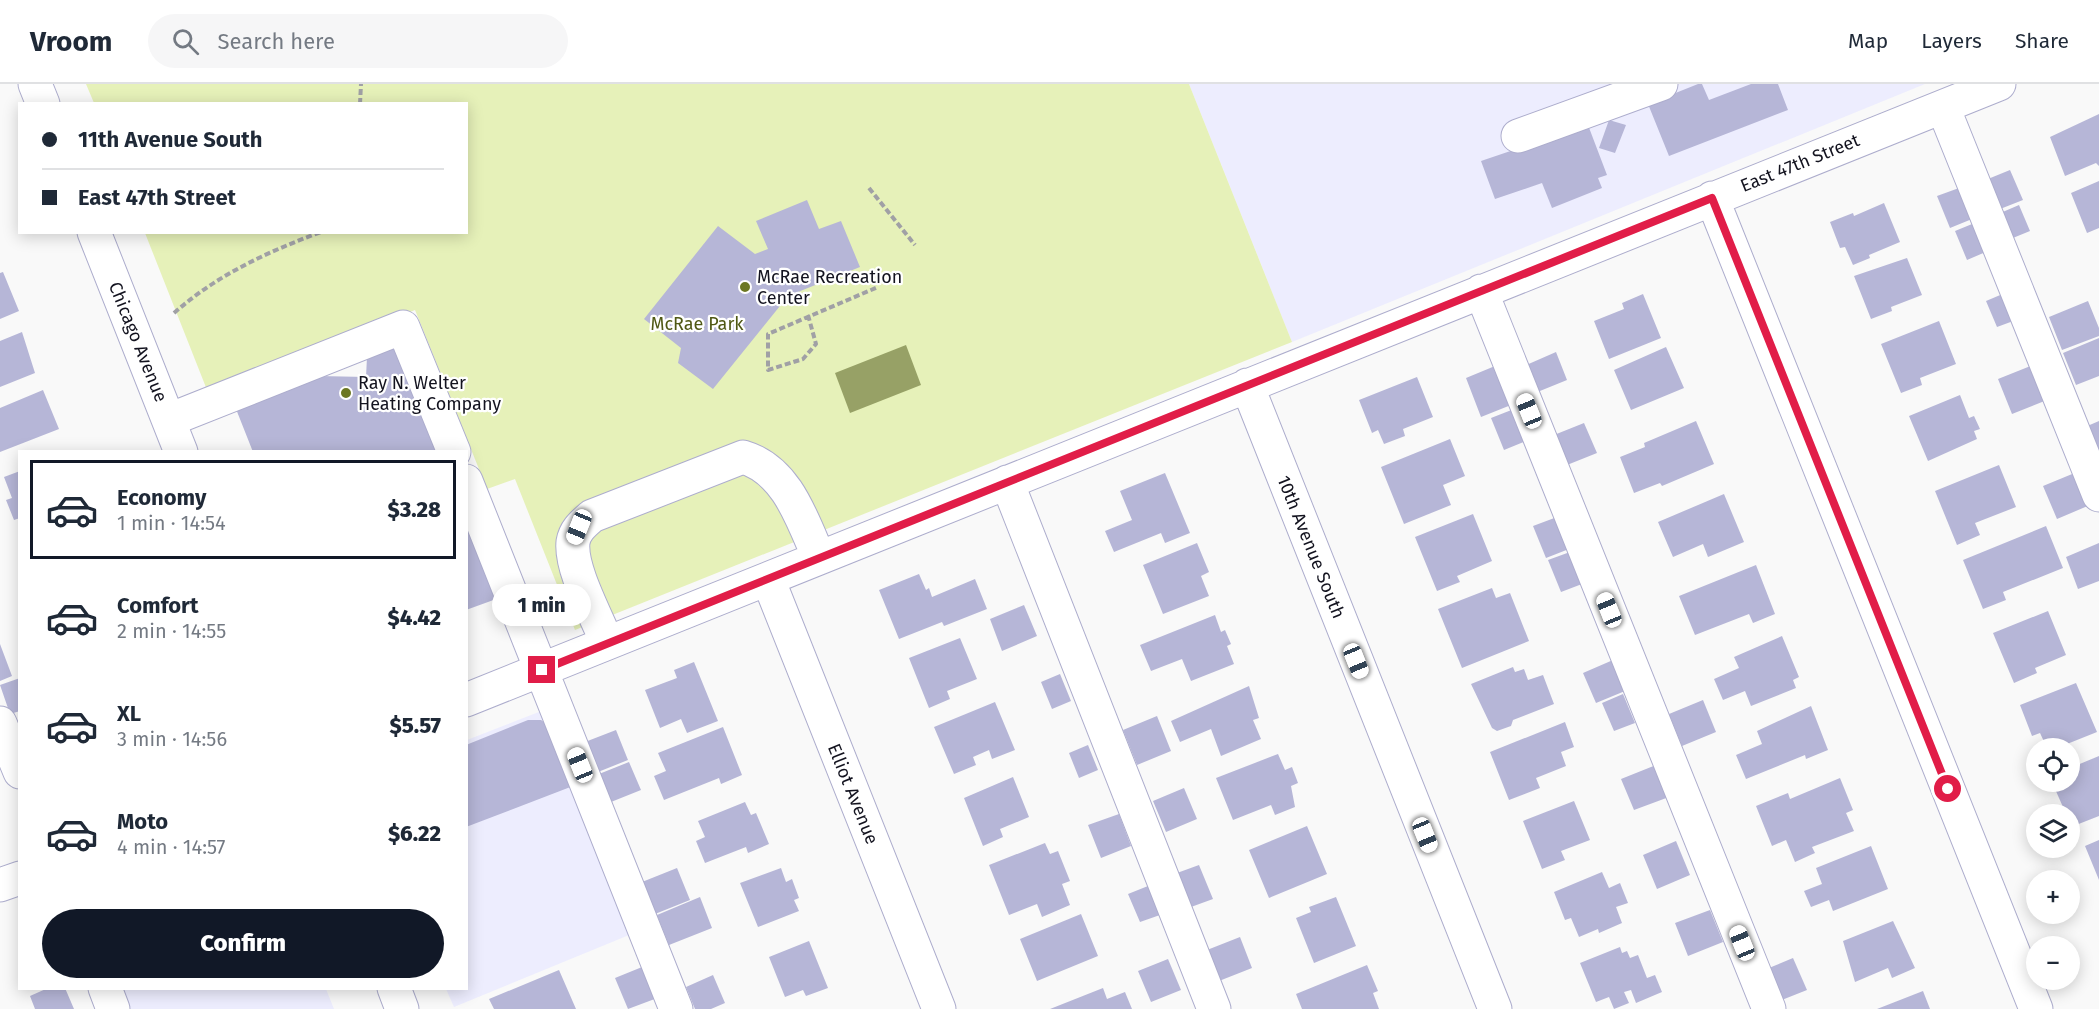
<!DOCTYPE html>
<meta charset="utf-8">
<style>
body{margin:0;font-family:"Fira Sans",sans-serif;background:#f6f6f7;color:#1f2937;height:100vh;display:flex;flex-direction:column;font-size:22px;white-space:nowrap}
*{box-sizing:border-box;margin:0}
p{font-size:20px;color:#747a83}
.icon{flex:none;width:33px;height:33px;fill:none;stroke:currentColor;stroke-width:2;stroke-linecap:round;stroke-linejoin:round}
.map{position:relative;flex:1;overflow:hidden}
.details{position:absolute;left:18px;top:366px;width:450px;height:540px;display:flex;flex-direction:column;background:#fff;border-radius:0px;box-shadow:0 3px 15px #0003}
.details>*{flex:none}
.hud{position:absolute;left:18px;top:18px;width:450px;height:132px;border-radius:0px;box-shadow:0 3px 15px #0003;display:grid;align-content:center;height:132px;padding:0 24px;background:#fff}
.controls{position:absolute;left:2026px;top:654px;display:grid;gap:12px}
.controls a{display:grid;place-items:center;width:54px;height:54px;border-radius:50%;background:#fff;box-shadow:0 3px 15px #0003;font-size:30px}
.end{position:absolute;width:27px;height:27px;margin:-14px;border:8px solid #e11d48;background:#fff;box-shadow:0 0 0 3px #fff}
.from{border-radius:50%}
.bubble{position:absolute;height:42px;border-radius:21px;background:#fff;box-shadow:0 3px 15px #0003;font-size:20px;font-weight:800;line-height:42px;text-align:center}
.car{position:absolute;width:18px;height:36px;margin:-18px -9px;border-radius:8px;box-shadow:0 0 4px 2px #0007;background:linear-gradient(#fff 24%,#345 0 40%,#fff 0 76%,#345 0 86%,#fff 0)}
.hud b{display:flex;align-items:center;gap:21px;height:57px;font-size:22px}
.hud b+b{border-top:2px solid #e0e1e3}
.hud i{width:15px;height:15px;background:#1f2937}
ul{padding:10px 0 0;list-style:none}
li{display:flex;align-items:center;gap:18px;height:99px;margin:0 12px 9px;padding:0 12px;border:3px solid transparent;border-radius:0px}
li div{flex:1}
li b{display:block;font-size:22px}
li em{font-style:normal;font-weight:800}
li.active{border-color:#111827}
li>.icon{width:54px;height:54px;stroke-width:1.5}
.action{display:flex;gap:12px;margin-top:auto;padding:12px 24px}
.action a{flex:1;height:69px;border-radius:36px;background:#111827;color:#fff;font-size:24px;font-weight:800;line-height:69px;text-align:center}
header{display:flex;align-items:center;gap:36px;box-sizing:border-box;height:84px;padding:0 30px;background:#fff;border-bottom:2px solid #e0e1e3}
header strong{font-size:28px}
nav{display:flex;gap:33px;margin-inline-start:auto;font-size:21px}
.search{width:420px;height:54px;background:#f6f6f7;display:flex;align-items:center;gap:15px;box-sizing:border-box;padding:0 21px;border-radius:33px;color:#747a83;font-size:22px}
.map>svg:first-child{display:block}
.built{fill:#ededfe}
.green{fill:#e6f1b9}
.water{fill:#97a166}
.building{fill:#b6b6d7}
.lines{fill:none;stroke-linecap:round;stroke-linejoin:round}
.minor-casing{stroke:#adadcd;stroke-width:35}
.path{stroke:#a0a0a5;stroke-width:4;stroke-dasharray:6 3;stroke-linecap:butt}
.minor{stroke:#fff;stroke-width:33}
.route{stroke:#e11d48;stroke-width:8}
.poi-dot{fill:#6c7722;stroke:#fff;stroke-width:2}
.labels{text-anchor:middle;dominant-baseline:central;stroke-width:4.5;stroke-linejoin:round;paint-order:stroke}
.street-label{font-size:18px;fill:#13131f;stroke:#fff}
.poi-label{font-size:18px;fill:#13131f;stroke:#fff;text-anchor:start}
.park-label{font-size:18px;fill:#4f5814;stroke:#fff}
</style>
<header>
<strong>Vroom</strong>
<div class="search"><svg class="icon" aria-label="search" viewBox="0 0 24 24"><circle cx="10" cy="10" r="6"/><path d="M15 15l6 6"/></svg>Search here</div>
<nav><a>Map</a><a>Layers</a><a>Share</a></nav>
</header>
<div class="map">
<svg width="2099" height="925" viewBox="0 0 2099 925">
<rect width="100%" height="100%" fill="#f9f9f9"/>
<path class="built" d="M1189,0H1925L1292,258Z
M549,624L634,849L454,923L446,905L466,904L467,656Z
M111,905H326L334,925H119Z"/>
<path class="green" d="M86,0H1189L1292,258L575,546L515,395L487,405L415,226L209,311L145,149L466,148V20L94,19Z"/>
<path class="water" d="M906,261L921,301L850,329L835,289Z"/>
<path class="building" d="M1698,0H1702L1709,16L1751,0H1778L1788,26L1669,72L1648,20Z
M2099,30V82L2096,79L2065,92L2050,53Z
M1609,36L1626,41L1615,69L1599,64Z
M1588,41L1607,91L1598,94L1602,104L1552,124L1542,99L1495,115L1481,77Z
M2010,86L2023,116L1995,127L1983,97Z
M2099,97V144L2087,149L2071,109Z
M1959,104L1972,135L1950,144L1937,112Z
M807,116L819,145L841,137L860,183L788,212L713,305L678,279L681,264L644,235L718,142L755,170L768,165L756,137Z
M1884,119L1900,158L1869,171L1870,174L1853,181L1845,163L1840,164L1830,138L1853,129L1854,132Z
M2019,121L2030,147L2008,156L1998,130Z
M1977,138L1988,167L1967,176L1955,147Z
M1907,174L1922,211L1891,223L1892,227L1871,235L1854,192Z
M3,188L19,227L0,235V189Z
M2005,209L2016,236L1997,243L1986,217Z
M1643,210L1661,254L1609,275L1594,237L1624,225L1622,219Z
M2088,217L2099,244V252L2062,266L2049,233Z
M1939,237L1956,280L1920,294L1922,301L1901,309L1881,260Z
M22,248L35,289L0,303V257Z
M2099,254V292L2076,301L2063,269Z
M395,261L438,368H253L236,325L319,292L366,293L367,273Z
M1666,263L1684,304L1631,326L1614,286Z
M1556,268L1567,296L1535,309L1524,282Z
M2033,281L2047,316L2012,330L1998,295Z
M1495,282L1511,321L1481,333L1466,294Z
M1417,293L1433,333L1403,345L1405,352L1384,360L1378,346L1372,349L1359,316Z
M43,306L59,345L0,368V324Z
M1960,311L1969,334L1974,332L1980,345L1974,347L1977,355L1928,377L1909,332Z
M1514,325L1526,357L1504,366L1491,334Z
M1696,337L1714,380L1662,402L1660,399L1634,409L1620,373L1645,363L1644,359Z
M2099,337V377L2085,343Z
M1584,339L1597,369L1567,381L1554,351Z
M1450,355L1465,392L1443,401L1451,421L1404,440L1381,383Z
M1999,381L2016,423L1975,439L1980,451L1957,461L1935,407Z
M20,387V434L14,436L6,416L12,414L4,393Z
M2077,388L2090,421L2057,435L2043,402Z
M1165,389L1190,449L1165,459L1161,449L1114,468L1105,447L1132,436L1120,407Z
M1724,410L1744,458L1708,473L1703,460L1673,473L1658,438Z
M1473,430L1492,477L1457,492L1460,498L1437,507L1415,453Z
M1557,433L1569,465L1546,474L1533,442Z
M2046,442L2063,484L2003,508L2006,516L1983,525L1963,476Z
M472,444L499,514L466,526V446Z
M1197,459L1209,488L1201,492L1209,512L1163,530L1143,481Z
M2099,459V497L2078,505L2066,473Z
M1570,468L1582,500L1561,508L1548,476Z
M1756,481L1775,530L1753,539L1749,530L1695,551L1679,512Z
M919,490L926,506L929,504L932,513L975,495L987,525L944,542L942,538L899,555L879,506Z
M1492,504L1496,514L1510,509L1529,557L1462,584L1438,525Z
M1024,521L1037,552L1002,567L990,535Z
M2048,527L2066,571L2035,584L2037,589L2014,599L1993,549Z
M1215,531L1221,548L1225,546L1231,560L1227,562L1234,580L1191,597L1182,575L1151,587L1140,561Z
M1782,552L1799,593L1793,596L1796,604L1751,622L1745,607L1723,616L1714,595L1739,584L1734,573Z
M960,554L977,595L947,607L950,615L929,624L909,574Z
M0,560L12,592L0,597Z
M1613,576L1625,607L1596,619L1583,589Z
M694,578L718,637L687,649L681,635L660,644L645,606L677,594L674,586Z
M1513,583L1515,588L1524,585L1528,596L1543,591L1554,620L1513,636L1511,642L1497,647L1492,644L1471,600Z
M1060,590L1071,617L1052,625L1041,598Z
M20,594V627L10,630L0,601Z
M2076,599L2097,648L2067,660L2069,664H2047L2040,649L2032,652L2020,621Z
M1249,602L1259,634L1253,636L1261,655L1221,672L1211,645L1180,658L1171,637Z
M1623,610L1635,639L1614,647L1602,619Z
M1703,616L1716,648L1682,662L1669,630Z
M995,618L1015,666L992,675L989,666L973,673L976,681L954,690L934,643Z
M1811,622L1828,666L1806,675L1805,671L1746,695L1736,671L1762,660L1757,647Z
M1157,632L1171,667L1137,681L1123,646Z
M528,636H541L547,640L573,702L466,743V661Z
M1565,638L1574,663L1561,668L1566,682L1536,694L1540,704L1509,716L1490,668Z
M723,643L742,691L721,700L719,694L664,716L654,692L666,687L658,669Z
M616,646L628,676L598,688L585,658Z
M1088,661L1098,686L1079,694L1069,669Z
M1278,670L1285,686L1292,683L1298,699L1291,702L1295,723L1275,731L1271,721L1233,736L1216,694Z
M2099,672V732L2071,743L2070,730H2066L2052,698H2070V684Z
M629,678L641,706L611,718L599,690Z
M1656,681L1669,713L1634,726L1621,695Z
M1013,693L1029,733L1000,745L1003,753L983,762L964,714Z
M1840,694L1853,726L1846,729L1854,747L1812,763L1815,769L1795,778L1786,756L1772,762L1756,722L1788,709L1790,715Z
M1184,704L1197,735L1166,748L1153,717Z
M1574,717L1590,756L1561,767L1565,776L1542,785L1523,737Z
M745,718L751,731L756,729L769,760L748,769L746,763L705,779L696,757L705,753L698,737Z
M1119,730L1131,762L1101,774L1088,741Z
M1307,742L1327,790L1269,814L1249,766Z
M2099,756V796L2085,762Z
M1676,757L1690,791L1657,805L1643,771Z
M1045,759L1050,770L1058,767L1070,797L1062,800L1070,821L1042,833L1037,820L1009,831L989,781Z
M1871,762L1888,805L1833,827L1829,816L1811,823L1804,807L1822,800L1816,784Z
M1199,781L1213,815L1191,823L1177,789Z
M677,784L690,816L655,830L642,798Z
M781,784L786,798L792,795L799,814L794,816L799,827L758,843L740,799Z
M1602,788L1609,804L1620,799L1628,819L1616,823L1622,839L1599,849L1598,845L1579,853L1571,834L1565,836L1554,808Z
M1148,802L1160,831L1140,838L1128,810Z
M700,813L712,844L669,861L657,831Z
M1336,813L1356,862L1314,879L1296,834L1311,828L1309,823Z
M1710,826L1723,858L1688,872L1675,839Z
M1081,830L1098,872L1037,897L1020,855Z
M1893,837L1915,884L1892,894L1888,884L1855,898L1843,857Z
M1240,853L1252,884L1219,897L1207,866Z
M809,857L828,904L806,912L803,906L785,913L769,873Z
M1620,863L1622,869L1627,867L1630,874L1638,871L1647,894L1655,891L1662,908L1636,919L1631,906L1624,908L1629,919L1614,925L1609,913L1596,918L1580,879Z
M1793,874L1807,906L1777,918L1764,886Z
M1168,875L1181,906L1151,918L1138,887Z
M647,881L660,913L628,925L615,894Z
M1367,881L1378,907L1373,909L1379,925H1302L1296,910Z
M559,886L576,925H494L489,915Z
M713,891L725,919L711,925H695L686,903Z
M48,904H65L74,925H35L30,912Z
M1103,904L1107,915L1125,908L1132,925H1050Z
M1923,907L1930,925H1877Z"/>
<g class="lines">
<g class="minor-casing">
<path id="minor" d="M35,0L43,20
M1943,23L2099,411
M1518,52L1661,0
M1712,114L2036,925
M94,148L181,368
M1481,207L1769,925
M1247,301L1495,925
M169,336L403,243L454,368
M466,397L676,925
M1007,398L1214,925
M768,495L939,925
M607,559C597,533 570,485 573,458C575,446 583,440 592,432L743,373C787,386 802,435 819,474
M466,616L1999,0
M0,639L20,688
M0,801L20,794
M105,904L113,925
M394,904L402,925"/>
</g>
<path class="path" d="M360,20L361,0
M869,104L915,161
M174,229C217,191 267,168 321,148
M808,231L816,260L803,275L768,286V250L878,203"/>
<use href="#minor" class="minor"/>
</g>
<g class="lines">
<path class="route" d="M542,586L1712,114L1948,705"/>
</g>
<g class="poi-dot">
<circle cx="745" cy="203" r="6"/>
<circle cx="346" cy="309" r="6"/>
</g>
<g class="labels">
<g class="street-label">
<text transform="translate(1800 79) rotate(-22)">East 47th Street</text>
<text transform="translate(138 258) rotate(68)">Chicago Avenue</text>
<text transform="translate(1311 463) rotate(68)">10th Avenue South</text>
<text transform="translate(853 710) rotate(68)">Elliot Avenue</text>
</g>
<g class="poi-label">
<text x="757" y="193">McRae Recreation<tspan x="757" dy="21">Center</tspan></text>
<text x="358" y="299">Ray N. Welter<tspan x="358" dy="21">Heating Company</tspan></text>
</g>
<g class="park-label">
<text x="697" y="240">McRae Park</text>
</g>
</g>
</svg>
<div class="controls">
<a><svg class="icon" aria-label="locate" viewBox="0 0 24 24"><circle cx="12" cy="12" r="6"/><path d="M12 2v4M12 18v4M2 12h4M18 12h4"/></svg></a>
<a><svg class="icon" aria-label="layers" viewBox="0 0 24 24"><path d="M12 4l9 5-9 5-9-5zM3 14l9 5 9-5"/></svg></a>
<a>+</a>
<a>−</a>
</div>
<i class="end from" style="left:1948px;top:705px"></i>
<i class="end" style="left:542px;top:586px"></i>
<div class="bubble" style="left:492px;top:500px;width:99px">1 min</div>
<i class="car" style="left:1529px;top:327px;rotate:338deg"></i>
<i class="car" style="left:579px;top:443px;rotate:202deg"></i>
<i class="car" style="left:1609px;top:526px;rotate:338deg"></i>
<i class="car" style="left:1356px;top:577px;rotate:158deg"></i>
<i class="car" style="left:580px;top:681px;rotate:338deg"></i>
<i class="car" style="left:1425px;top:751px;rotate:158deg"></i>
<i class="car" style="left:1742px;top:859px;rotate:338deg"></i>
<div class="hud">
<b><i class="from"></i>11th Avenue South</b>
<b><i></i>East 47th Street</b>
</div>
<section class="details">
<ul>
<li class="active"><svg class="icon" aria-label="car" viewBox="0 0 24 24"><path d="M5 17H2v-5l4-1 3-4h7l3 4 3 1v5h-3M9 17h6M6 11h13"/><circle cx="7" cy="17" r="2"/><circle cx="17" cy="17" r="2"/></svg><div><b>Economy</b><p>1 min · 14:54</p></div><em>$3.28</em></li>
<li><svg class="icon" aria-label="car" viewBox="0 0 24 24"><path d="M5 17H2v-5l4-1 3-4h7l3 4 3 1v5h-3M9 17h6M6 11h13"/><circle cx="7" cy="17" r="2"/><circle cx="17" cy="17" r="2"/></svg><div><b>Comfort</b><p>2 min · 14:55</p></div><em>$4.42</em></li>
<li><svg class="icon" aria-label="car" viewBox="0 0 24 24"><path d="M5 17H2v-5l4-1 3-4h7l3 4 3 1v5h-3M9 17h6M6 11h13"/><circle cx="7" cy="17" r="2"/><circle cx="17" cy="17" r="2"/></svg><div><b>XL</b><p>3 min · 14:56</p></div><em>$5.57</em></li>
<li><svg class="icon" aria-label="car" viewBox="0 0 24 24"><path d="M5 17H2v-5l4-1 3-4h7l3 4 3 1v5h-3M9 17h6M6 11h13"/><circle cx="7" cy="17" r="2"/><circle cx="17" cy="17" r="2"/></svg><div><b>Moto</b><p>4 min · 14:57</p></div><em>$6.22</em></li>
</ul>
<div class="action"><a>Confirm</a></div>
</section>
</div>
